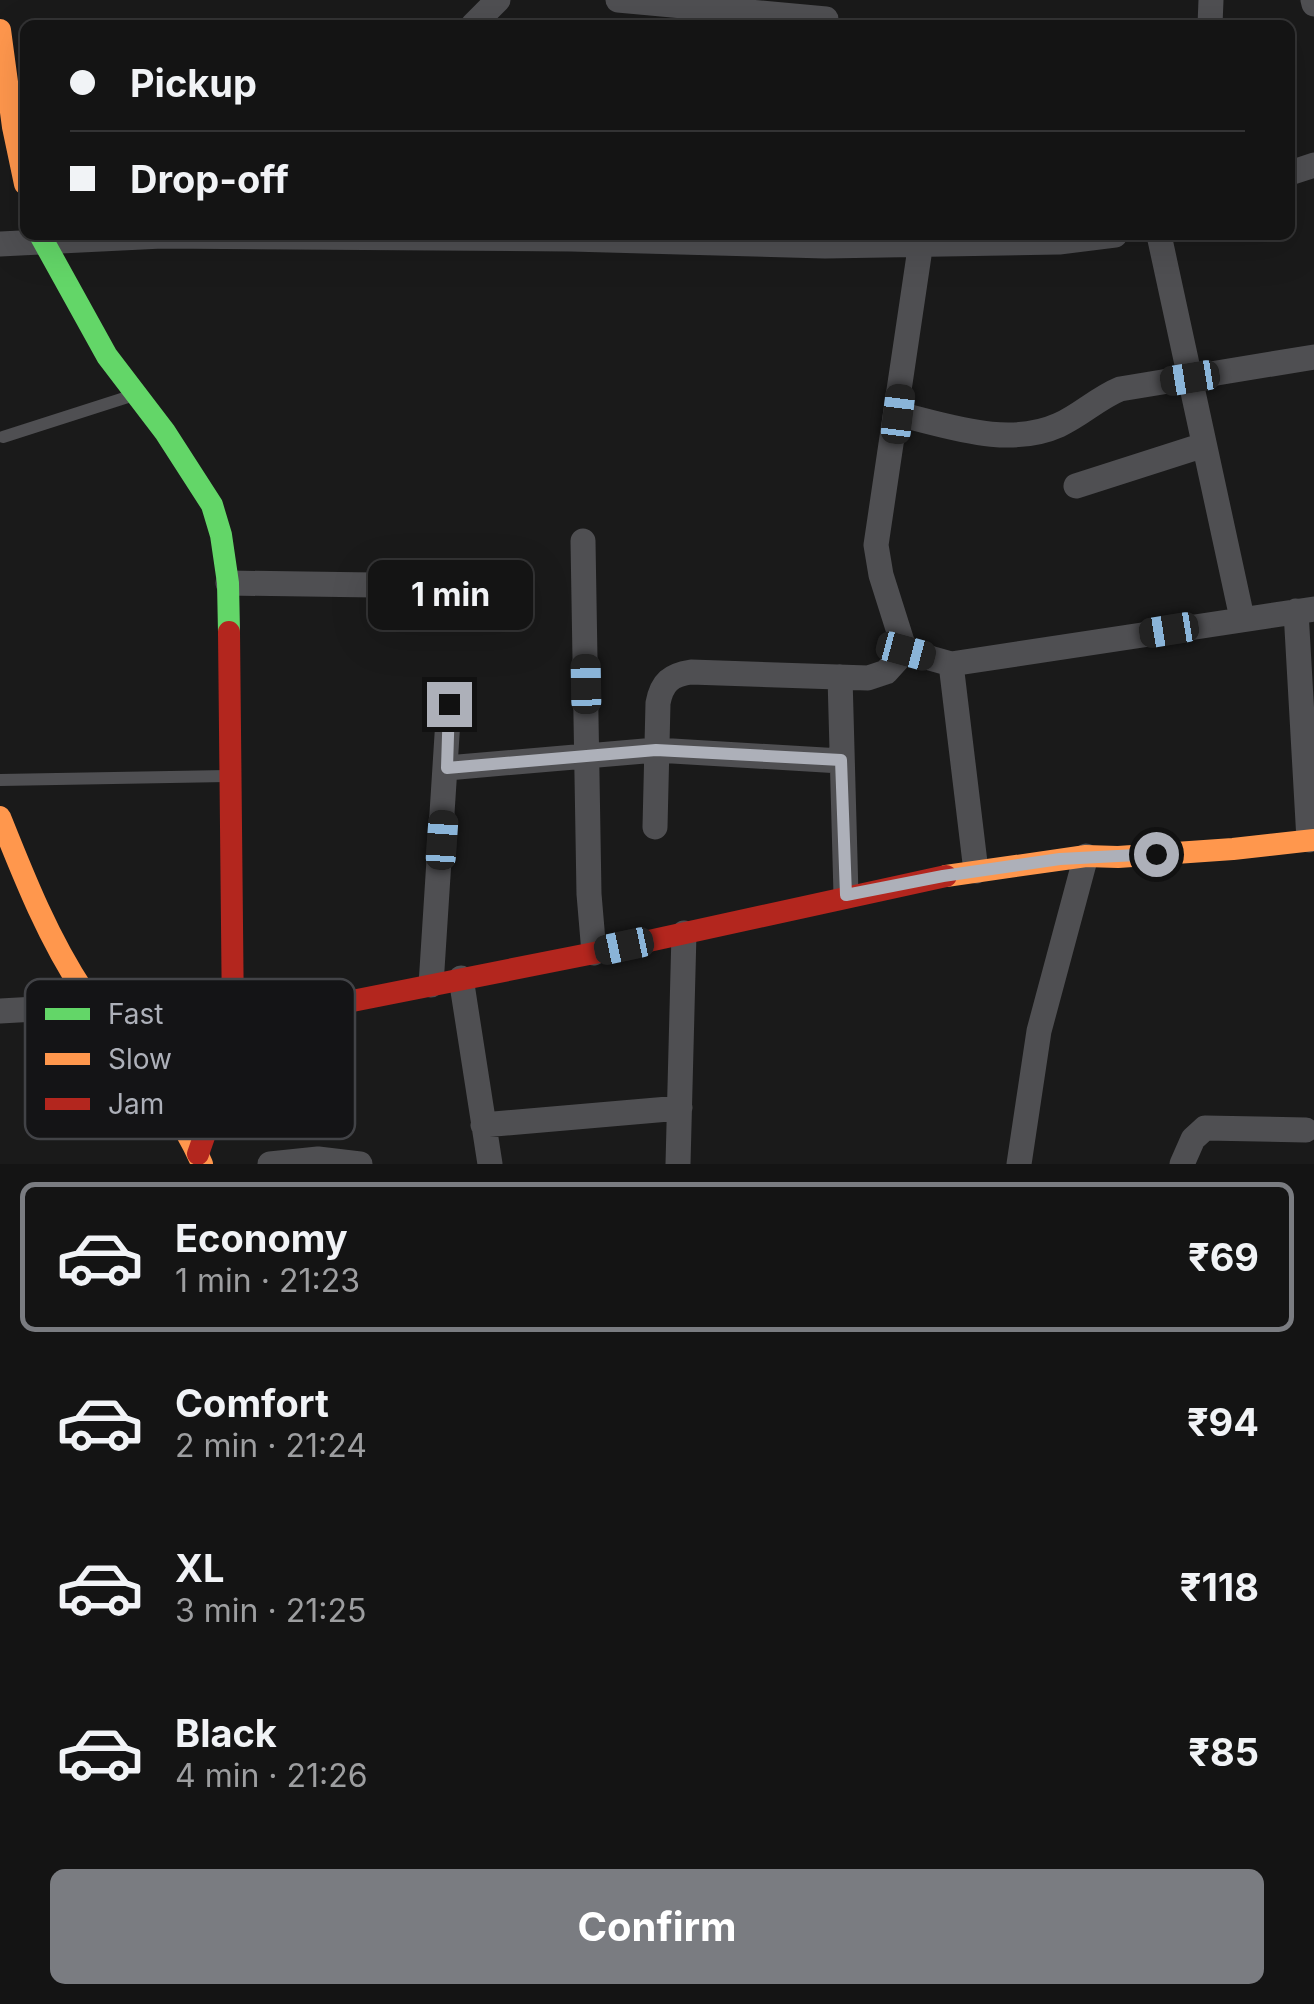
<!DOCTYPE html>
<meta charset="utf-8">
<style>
body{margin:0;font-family:Inter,sans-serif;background:#1d1d1d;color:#f1f3f6;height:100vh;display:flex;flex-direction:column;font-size:38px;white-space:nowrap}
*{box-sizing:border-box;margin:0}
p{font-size:32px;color:#9d9ea0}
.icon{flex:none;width:55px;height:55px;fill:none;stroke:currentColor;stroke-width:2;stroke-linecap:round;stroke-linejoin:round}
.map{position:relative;height:1164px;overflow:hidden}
.details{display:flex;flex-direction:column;background:#141414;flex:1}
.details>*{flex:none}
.top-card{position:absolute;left:20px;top:20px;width:1275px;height:220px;border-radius:15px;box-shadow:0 10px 40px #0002,0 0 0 2px #333334;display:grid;align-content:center;height:220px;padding:0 50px;background:#141414}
.end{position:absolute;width:45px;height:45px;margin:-22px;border:12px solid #adb0b9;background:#111;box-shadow:0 0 0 5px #111}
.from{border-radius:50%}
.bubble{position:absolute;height:70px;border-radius:15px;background:#141414;box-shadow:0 10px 40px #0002,0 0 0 2px #333334;font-size:32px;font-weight:700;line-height:70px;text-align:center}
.car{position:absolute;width:30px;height:60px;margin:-30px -15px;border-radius:12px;box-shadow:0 0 8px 2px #0007;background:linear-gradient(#222 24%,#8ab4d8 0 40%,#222 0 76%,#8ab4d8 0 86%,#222 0)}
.top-card b{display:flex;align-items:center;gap:35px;height:95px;font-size:38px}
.top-card b+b{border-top:2px solid #333334}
.top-card i{width:25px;height:25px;background:#f1f3f6}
ul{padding:18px 0 0;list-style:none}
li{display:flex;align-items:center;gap:30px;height:150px;margin:0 20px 15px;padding:0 30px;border:5px solid transparent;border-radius:15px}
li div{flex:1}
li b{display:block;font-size:38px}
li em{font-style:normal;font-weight:700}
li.on{border-color:#7a7c81}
li>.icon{width:90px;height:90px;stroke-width:1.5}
.primary-button{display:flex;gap:20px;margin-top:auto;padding:20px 50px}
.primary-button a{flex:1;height:115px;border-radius:15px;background:#7a7c81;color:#fff;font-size:40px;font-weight:700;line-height:115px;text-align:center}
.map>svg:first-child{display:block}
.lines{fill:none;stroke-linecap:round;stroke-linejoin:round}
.lane{stroke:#4f4f52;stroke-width:12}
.street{stroke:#4f4f52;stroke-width:25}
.fast{stroke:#63d668;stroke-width:22}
.slow{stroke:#ff974d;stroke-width:22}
.jam{stroke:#b3261e;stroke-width:22}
.route{stroke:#adb0b9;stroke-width:12}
.key{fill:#141416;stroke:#424347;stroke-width:2.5}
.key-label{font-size:28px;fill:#adb0b9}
</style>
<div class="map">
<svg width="1314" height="1164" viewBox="0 0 1314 1164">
<rect width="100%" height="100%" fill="#1a1a1a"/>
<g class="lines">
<path class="lane" d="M3,437L134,395
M0,780L227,776"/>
<path class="street" d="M618,0L826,19
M1313,0L1314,4
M473,25L498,0
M1210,25L1211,0
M1290,173L1314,165
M1159,235L1242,618
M921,242L876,545L881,575L905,651L951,664L1314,609
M0,244L162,236L571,239L825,246L1059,242L1115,235
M898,414C949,426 1008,448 1059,425C1081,415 1098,398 1120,389L1314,357
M1076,486L1204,445
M583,541L589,894L594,953
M228,583L444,586
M1296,611L1309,840
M951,664L976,871
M840,677L846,895
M447,768L656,750L841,761
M655,827L658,703C662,682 671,675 691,672L868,678L886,672L905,651
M461,978L490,1164
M431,985L449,704
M0,1011L36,1009L86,995
M483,1125L680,1108
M270,1164L318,1159L360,1164
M678,1164L684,933
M1019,1164L1039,1031L1086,856
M1182,1164L1193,1139L1205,1128L1306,1130"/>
<path class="fast" d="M40,235L107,356L165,432L212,505L221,535L228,583L229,632"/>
<path class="slow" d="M0,30L13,127L25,184
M0,817C24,877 48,938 84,992C123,1051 174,1098 202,1164
M946,876L1086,856L1118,857L1233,849L1314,840"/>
<path class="jam" d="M109,1023L233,1022L322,1007L594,953L946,876
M198,1154L223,1082L233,1022L229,632"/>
</g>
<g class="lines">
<path class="route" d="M449,704L447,768L656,750L841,760L846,895L943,876L1060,859L1156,854"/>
</g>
<rect x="25" y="979" width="330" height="160" rx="15" class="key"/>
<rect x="45" y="1008" width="45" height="12" fill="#63d668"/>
<rect x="45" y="1053" width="45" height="12" fill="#ff974d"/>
<rect x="45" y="1098" width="45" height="12" fill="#b3261e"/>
<g class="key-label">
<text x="108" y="1024">Fast</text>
<text x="108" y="1069">Slow</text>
<text x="108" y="1114">Jam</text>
</g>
</svg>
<i class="end from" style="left:1156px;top:854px"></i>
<i class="end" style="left:449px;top:704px"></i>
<div class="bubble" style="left:368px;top:560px;width:165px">1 min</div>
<i class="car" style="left:1190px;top:378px;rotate:261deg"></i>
<i class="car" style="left:898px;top:414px;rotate:7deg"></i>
<i class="car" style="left:1169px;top:630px;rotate:261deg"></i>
<i class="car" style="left:906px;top:651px;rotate:105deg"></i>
<i class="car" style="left:586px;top:684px;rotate:359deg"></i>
<i class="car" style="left:442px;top:840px;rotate:4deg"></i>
<i class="car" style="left:624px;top:946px;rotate:258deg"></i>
<div class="top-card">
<b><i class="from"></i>Pickup</b>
<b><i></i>Drop-off</b>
</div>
</div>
<section class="details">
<ul>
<li class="on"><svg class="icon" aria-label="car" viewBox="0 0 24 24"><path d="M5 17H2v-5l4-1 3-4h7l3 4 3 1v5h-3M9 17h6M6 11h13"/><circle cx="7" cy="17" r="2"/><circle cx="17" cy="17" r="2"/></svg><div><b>Economy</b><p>1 min · 21:23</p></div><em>₹69</em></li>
<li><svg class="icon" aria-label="car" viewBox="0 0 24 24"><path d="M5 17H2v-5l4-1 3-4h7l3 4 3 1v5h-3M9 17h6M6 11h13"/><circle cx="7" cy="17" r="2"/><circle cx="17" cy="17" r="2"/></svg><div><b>Comfort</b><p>2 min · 21:24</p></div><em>₹94</em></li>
<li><svg class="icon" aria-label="car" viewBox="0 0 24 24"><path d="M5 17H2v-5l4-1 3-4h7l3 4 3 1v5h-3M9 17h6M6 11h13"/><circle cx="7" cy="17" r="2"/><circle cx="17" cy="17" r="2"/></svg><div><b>XL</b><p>3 min · 21:25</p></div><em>₹118</em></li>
<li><svg class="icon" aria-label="car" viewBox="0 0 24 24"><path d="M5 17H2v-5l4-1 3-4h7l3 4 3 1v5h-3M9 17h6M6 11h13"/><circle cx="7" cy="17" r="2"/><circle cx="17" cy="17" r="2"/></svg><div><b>Black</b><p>4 min · 21:26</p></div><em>₹85</em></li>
</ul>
<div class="primary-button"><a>Confirm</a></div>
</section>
